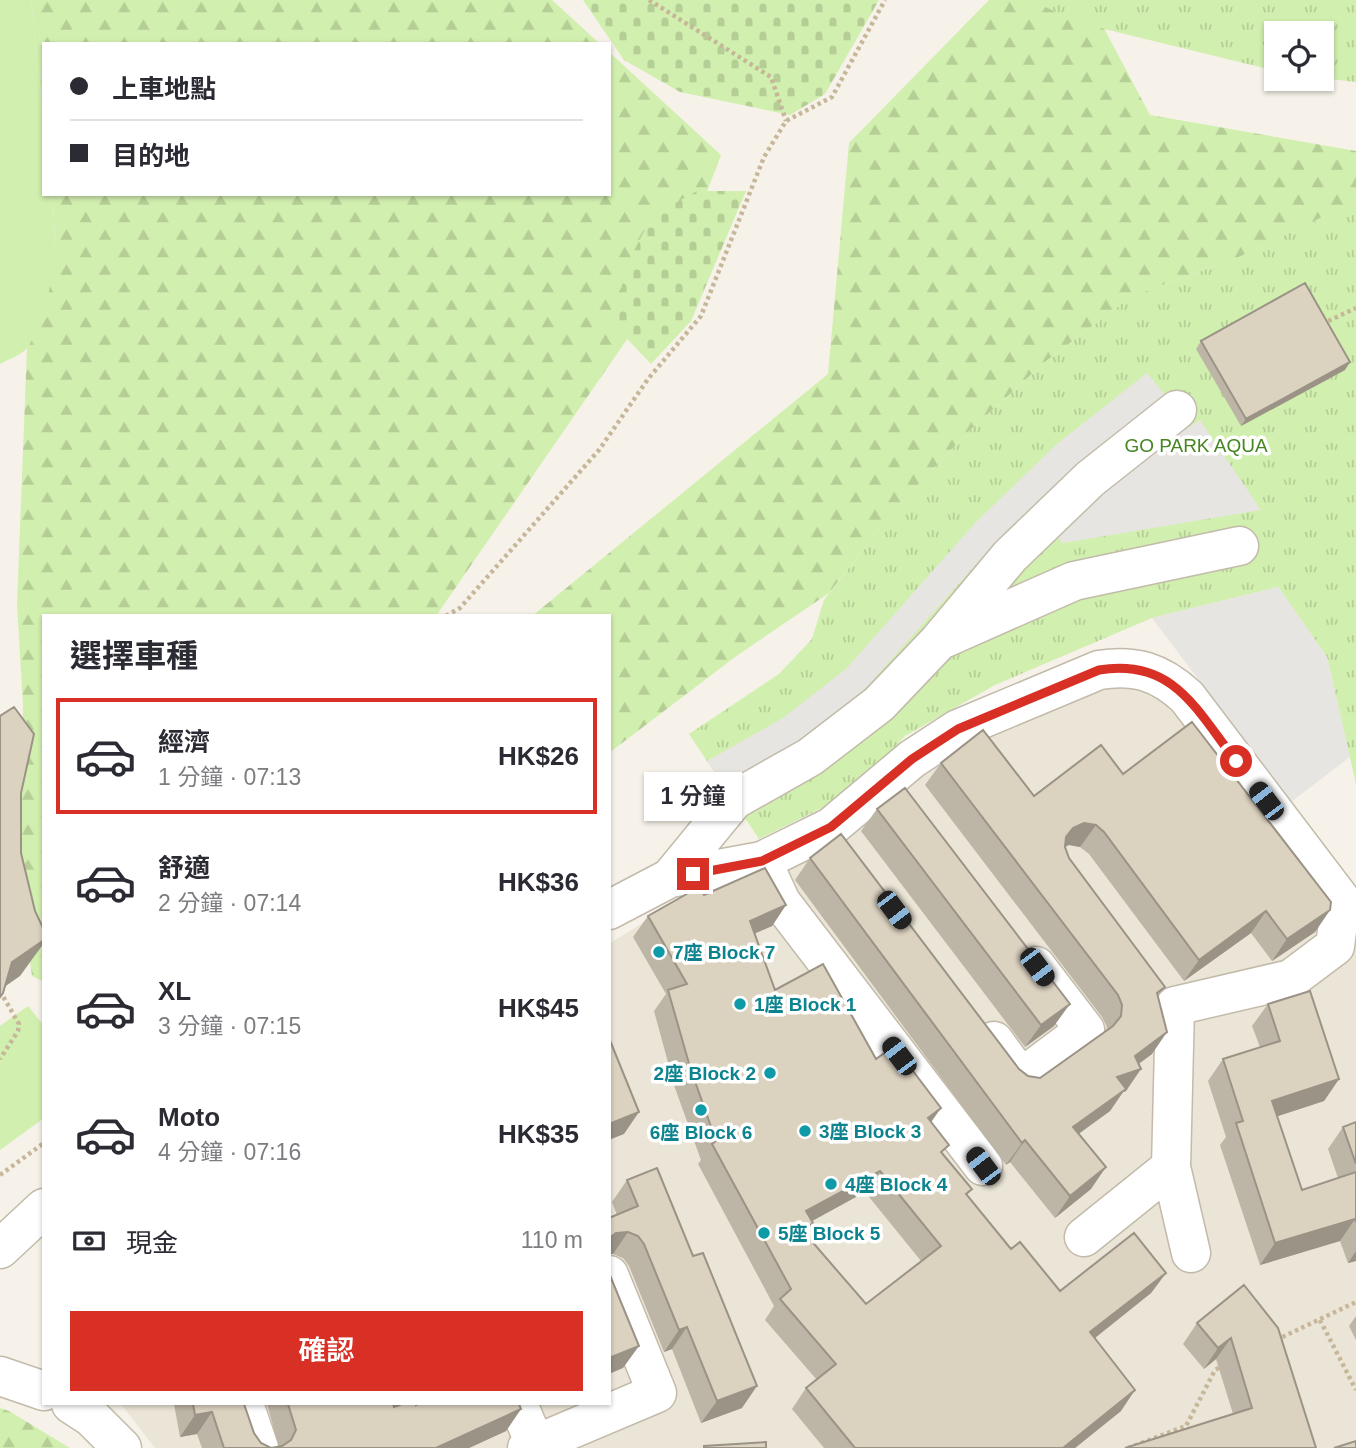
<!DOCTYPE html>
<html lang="zh-TW">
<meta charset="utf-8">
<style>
body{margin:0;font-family:Arial,"Noto Sans TC",sans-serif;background:#f7f7f7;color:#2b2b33;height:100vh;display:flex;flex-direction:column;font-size:26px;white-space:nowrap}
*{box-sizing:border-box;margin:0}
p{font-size:23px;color:#7c7c81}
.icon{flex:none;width:38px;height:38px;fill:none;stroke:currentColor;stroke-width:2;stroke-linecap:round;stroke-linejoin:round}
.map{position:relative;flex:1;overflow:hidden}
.panel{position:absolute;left:42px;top:614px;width:569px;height:791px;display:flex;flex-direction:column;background:#fff;border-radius:0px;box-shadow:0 2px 5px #0004}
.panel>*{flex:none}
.top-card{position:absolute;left:42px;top:42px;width:569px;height:154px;border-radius:0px;box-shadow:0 2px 5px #0004;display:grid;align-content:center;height:154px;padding:0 28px;background:#fff}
.buttons{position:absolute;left:1264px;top:21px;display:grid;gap:14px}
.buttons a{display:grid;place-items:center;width:70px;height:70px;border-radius:0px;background:#fff;box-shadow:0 2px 5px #0004;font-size:35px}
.end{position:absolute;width:32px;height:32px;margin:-16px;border:9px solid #d93025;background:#fff;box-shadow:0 0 0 4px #fff}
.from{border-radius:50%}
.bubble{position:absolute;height:49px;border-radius:0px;background:#fff;box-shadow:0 2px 5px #0004;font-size:23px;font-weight:600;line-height:49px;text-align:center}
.car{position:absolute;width:21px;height:42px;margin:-21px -10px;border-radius:9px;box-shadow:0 0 5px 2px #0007;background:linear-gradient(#222 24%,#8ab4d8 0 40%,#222 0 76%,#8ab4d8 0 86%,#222 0)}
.top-card b{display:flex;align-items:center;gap:24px;height:66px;font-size:26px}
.top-card b+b{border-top:2px solid #e1e1e2}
.top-card i{width:18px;height:18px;background:#2b2b33}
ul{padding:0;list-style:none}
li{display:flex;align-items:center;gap:21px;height:116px;margin:0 14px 10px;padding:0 14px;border:4px solid transparent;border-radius:0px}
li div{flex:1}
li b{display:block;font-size:26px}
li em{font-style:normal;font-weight:600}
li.current{border-color:#d93025}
li>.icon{width:63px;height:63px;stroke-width:1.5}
h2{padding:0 28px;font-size:32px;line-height:84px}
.pay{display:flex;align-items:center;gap:18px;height:77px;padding:0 28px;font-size:26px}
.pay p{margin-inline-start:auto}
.primary-button{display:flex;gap:14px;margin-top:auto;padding:14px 28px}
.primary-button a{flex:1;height:80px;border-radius:0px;background:#d93025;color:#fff;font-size:28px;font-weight:600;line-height:80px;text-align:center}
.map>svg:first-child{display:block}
.residential{fill:#ebe5d7}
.grass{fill:#d1efae}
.forest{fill:url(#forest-firs)}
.cemetery{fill:url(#cemetery-stones)}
.park{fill:url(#park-tufts)}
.parking{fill:#e7e5e1}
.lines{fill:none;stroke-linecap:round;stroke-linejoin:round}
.minor-casing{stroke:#c3bbaa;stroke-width:41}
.path{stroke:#c7b79a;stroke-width:4.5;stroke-dasharray:3.5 3.5;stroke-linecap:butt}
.minor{stroke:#fff;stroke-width:38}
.wall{fill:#bdb5a5;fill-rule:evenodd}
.shaded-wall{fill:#9a9386}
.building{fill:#dcd2c0;stroke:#9a9386;stroke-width:2;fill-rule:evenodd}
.route{stroke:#d93025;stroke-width:9}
.culture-dot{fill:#0f9aa8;stroke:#fff;stroke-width:2.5}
.labels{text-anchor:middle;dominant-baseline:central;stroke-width:7;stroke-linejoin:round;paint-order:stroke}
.park-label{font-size:19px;fill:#468522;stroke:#fff}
.culture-label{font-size:19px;font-weight:bold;fill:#0d838f;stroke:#fff;text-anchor:start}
</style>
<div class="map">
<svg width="1356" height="1448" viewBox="0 0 1356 1448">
<defs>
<pattern id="forest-firs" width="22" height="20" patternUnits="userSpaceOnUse" patternTransform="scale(1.75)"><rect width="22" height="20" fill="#d1efae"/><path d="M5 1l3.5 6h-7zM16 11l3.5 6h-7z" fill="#b5ce96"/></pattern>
<pattern id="cemetery-stones" width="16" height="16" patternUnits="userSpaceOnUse" patternTransform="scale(1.75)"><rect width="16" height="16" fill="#d1efae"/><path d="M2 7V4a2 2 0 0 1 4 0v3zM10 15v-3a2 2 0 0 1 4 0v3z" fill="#b5ce96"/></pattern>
<pattern id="park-tufts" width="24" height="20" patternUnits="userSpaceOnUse" patternTransform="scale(1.75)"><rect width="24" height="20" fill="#d1efae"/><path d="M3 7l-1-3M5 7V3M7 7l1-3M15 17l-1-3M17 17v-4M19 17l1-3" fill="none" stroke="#b5ce96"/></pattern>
</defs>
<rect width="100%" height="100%" fill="#f6f2e9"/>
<path class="residential" d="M1102,681L1162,689L1356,917V1448H155L121,1404H609V944L695,890L919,768Z"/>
<path class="grass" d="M0,0H31L44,128V194H52C57,236 56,315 28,347C22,355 9,359 0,364Z
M28,1006L44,1026V1118L0,1150V1026Z"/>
<path class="forest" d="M31,0H552L600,44H44V128Z
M989,0H1089L1150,115L1356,151V201L1235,259L1132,296L1045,362L965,435L890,515L829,593L735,657L609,753V616H532L828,374L849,143Z
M609,52L721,155L679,264L436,616H44V982L32,976L21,900L23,705L17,604L27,349C54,305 58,246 52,194H609Z
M0,1408L9,1411L70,1448H0Z"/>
<path class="cemetery" d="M583,0H879L825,94L790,115L680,92L624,60Z
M697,191H746L691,321L651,364L614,325L626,266L652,216Z"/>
<path class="park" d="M1029,0H1356V82L1321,78V33H1276V71L1084,24Z
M1356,201V784L1327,657L1278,587L1152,618L995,685L905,736L850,794L759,839L689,734L779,674L812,639L824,600L890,515L965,435L1045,362L1132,296L1235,259Z"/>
<path class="parking" d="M1147,373L1165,395L1077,464L995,543L865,689L799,741L723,784L707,761L783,718L846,669L975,523L1058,443Z
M1200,420L1261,510L1063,543L1055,535L1089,503L1161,445Z
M1278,587L1327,657L1350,757L1291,802L1152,618Z"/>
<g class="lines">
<g class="minor-casing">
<path id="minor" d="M945,638L1074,581L1239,546
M762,861L781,902L983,1166
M670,878L734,800L810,757L879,704L939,641L1010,556L1090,479L1177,410
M609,910L670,878L762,861L831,827L912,759L958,729L1099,670C1135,664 1160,672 1187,697L1341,900L1335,946L1291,979L1175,1006L1171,1167L1191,1253
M994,1041L1021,1078L1085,1030L1036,966
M1084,1237L1171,1167
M0,1249L44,1208
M0,1376L44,1391
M71,1404L91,1417L122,1448
M244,1404L259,1448
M518,1404L535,1444
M527,1448L657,1393L609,1275"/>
</g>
<path class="path" d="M649,0L771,77L786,121
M1322,324L1356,308
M446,616L460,608L599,450L648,379L701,316L764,157L786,121L832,97L885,0
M0,991L19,1024L18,1031L0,1059
M0,1175L44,1143
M1320,1320L1356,1390
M1276,1340L1356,1302
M1128,1448L1186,1426L1215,1370L1224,1365"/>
<use href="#minor" class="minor"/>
</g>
<path class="wall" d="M1201,341L1345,370L1241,426L1196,349Z
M941,763L1034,796L1123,774L1330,910L1315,932L1272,961L1251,933L1184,981L1089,854L1080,847L1069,845L1065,847L1069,858L1165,987L1158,996L1152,1054L1139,1064L1126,1091L1123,1092L1110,1111L1079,1133L1091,1189L1055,1218L1010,1162L1006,1165L795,880L810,858L1019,1069L1028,1076L1040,1078L1106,1031L1107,1027L1102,1017L925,785Z
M877,809L1054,1026L1025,1047L861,831Z
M704,895L786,905L772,926L755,933L775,990L876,1059L931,1122L943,1154L972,1189L967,1195L1011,1249L1060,1291L1166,1273L1151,1293L1095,1338L1121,1411L1075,1448H824L792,1409L806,1388L817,1380L765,1320L774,1306L698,1164L701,1160L675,1088L654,1011L666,994L633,937L648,916ZM865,1192L921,1261L866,1304L806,1234L813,1223L812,1221Z
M1268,1004L1339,1079L1324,1101L1277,1116L1302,1190L1338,1178L1328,1149L1343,1127L1356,1122V1261L1348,1263L1340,1241L1260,1265L1220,1145L1226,1137L1208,1081L1223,1059L1260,1047L1252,1026Z
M627,1180L742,1408L701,1423L672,1349L664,1352L629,1266L623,1258L613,1254L617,1215L612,1202Z
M1244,1285L1316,1448L1233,1414L1216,1359L1204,1369L1183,1344L1197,1323Z
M1356,1316V1340L1349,1326Z
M174,1404H244L254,1433L261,1443L271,1448L279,1447L267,1404H393L394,1407L416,1405L521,1409L506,1431L469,1448H202L197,1434L180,1437Z"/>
<path class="shaded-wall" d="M1350,362L1345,370L1241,426L1246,419Z
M1084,823L1096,825L1080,847L1069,845L1057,850L1073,828Z
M786,905L772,926L736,942L750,921Z
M1330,910L1315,932L1272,961L1287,939Z
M1266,911L1251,933L1184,981L1199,960Z
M44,940V943L20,976L0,990L12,962Z
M1070,1004L1054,1026L1025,1047L1041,1025Z
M1167,1032L1152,1054L1124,1074L1141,1069L1126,1091L1123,1092L1110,1111L1058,1149L1073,1127L1135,1056Z
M1339,1079L1324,1101L1257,1123L1272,1101Z
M941,1108L927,1128L928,1118Z
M639,1112L624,1134L609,1140V1124Z
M1025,1140L1010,1162L1006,1165L1022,1143Z
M1106,1167L1091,1189L1055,1218L1070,1196Z
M880,1171L865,1192L792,1232L806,1211Z
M1355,1219L1340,1241L1260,1265L1275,1243Z
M813,1223L799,1244L802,1230Z
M628,1232L613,1254H609V1238L616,1233Z
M1356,1251V1261L1348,1263Z
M1166,1273L1151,1293L1076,1353L1090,1332Z
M687,1327L672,1349L664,1352L679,1330Z
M1231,1338L1216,1359L1204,1369L1218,1348Z
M639,1346L623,1368L609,1374V1358Z
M757,1386L742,1408L701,1423L717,1401Z
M1135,1390L1121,1411L1075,1448H1063Z
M521,1409L506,1431L469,1448H436Z
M212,1412L197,1434L180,1437L195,1415Z"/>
<path class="building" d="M1305,283L1350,362L1246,419L1201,341Z
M14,707L34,734L21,793V853L35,911L44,930V940L12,962L3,993L0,997V716Z
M1192,722L1331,902L1330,910L1287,939L1266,911L1199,960L1104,832L1096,825L1084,823L1073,828L1066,837L1065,847L1069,858L1165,987L1157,993L1167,1032L1135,1056L1141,1069L1117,1077L1126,1089L1073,1127L1106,1167L1070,1196L1025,1140L1022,1143L810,858L841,834L1019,1069L1028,1076L1040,1078L1113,1026L1121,1016L1122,1005L1118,995L941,763L983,730L1034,796L1101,745L1123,774Z
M905,788L1070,1004L1041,1025L877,809Z
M765,868L786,905L750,921L775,990L823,964L876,1059L894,1046L941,1108L928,1118L949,1145L941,1152L972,1189L966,1194L1011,1249L1020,1242L1060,1291L1134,1233L1166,1273L1090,1332L1135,1390L1063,1448H855L806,1388L836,1364L780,1299L791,1289L712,1144L716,1141L690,1067L668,990L687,984L648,916L699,887L704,895ZM880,1171L941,1246L866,1304L802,1230L813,1223L806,1211Z
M1310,991L1339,1079L1272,1101L1302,1190L1356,1172V1222L1355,1219L1275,1243L1236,1123L1243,1121L1223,1059L1280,1041L1268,1004Z
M609,1038L639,1112L609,1124Z
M1356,1122V1164L1343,1127Z
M657,1168L693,1256L703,1253L757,1386L717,1401L687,1327L679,1330L644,1244L638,1236L628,1232L616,1233L609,1238V1218L638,1206L627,1180Z
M609,1273L639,1346L609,1358Z
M1244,1285L1278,1328L1316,1448H1125L1252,1408L1231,1338L1218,1348L1197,1323Z
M193,1404H244L254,1433L261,1443L271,1448L282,1446L291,1440L296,1430L288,1404H393L394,1407L402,1404H416V1405L418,1404H519L521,1409L436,1448H224L212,1412L195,1415Z
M1356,1441V1448H1334Z
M766,1442V1448H704V1446Z"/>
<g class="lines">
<path class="route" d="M693,874L762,861L831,827L912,759L958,729L1099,670C1173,658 1196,709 1236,761"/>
</g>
<g class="culture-dot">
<circle cx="659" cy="952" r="7"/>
<circle cx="740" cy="1004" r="7"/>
<circle cx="770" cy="1073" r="7"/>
<circle cx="701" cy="1110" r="7"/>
<circle cx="805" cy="1131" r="7"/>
<circle cx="831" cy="1184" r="7"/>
<circle cx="764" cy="1233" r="7"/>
</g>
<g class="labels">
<g class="park-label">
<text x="1196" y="445">GO PARK AQUA</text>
</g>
<g class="culture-label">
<text x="673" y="952">7座 Block 7</text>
<text x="754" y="1004">1座 Block 1</text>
<text x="756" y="1073" text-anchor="end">2座 Block 2</text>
<text x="819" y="1131">3座 Block 3</text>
<text x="701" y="1132" text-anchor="middle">6座 Block 6</text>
<text x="845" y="1184">4座 Block 4</text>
<text x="778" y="1233">5座 Block 5</text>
</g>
</g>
</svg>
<div class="buttons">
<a><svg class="icon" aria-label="locate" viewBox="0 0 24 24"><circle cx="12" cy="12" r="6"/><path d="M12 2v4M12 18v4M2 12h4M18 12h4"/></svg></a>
</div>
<i class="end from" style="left:1236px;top:761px"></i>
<i class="end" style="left:693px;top:874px"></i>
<div class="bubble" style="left:644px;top:772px;width:98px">1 分鐘</div>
<i class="car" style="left:1266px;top:801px;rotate:323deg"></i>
<i class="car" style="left:894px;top:910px;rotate:143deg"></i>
<i class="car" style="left:1037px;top:967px;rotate:143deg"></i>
<i class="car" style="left:899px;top:1056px;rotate:323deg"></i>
<i class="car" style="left:983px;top:1166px;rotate:323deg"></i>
<div class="top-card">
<b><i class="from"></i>上車地點</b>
<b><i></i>目的地</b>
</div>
<section class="panel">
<h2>選擇車種</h2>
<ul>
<li class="current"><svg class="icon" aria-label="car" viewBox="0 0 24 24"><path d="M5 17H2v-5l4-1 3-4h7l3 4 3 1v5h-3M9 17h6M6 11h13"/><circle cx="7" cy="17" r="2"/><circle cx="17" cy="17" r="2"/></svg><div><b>經濟</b><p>1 分鐘 · 07:13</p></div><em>HK$26</em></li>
<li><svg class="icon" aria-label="car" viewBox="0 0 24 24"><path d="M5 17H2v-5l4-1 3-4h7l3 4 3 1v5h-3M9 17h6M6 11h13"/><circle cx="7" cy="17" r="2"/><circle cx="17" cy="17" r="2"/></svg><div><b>舒適</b><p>2 分鐘 · 07:14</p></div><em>HK$36</em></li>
<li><svg class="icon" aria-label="car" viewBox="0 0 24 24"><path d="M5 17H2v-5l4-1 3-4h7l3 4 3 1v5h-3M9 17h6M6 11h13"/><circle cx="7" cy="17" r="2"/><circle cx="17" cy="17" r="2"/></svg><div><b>XL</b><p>3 分鐘 · 07:15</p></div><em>HK$45</em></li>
<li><svg class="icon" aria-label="car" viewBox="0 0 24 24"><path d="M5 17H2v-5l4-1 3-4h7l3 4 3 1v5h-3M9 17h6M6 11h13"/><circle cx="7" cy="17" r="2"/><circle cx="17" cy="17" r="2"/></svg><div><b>Moto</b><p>4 分鐘 · 07:16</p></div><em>HK$35</em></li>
</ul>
<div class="pay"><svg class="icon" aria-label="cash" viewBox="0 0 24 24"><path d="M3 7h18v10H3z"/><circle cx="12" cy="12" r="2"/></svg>現金<p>110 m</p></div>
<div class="primary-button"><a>確認</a></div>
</section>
</div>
